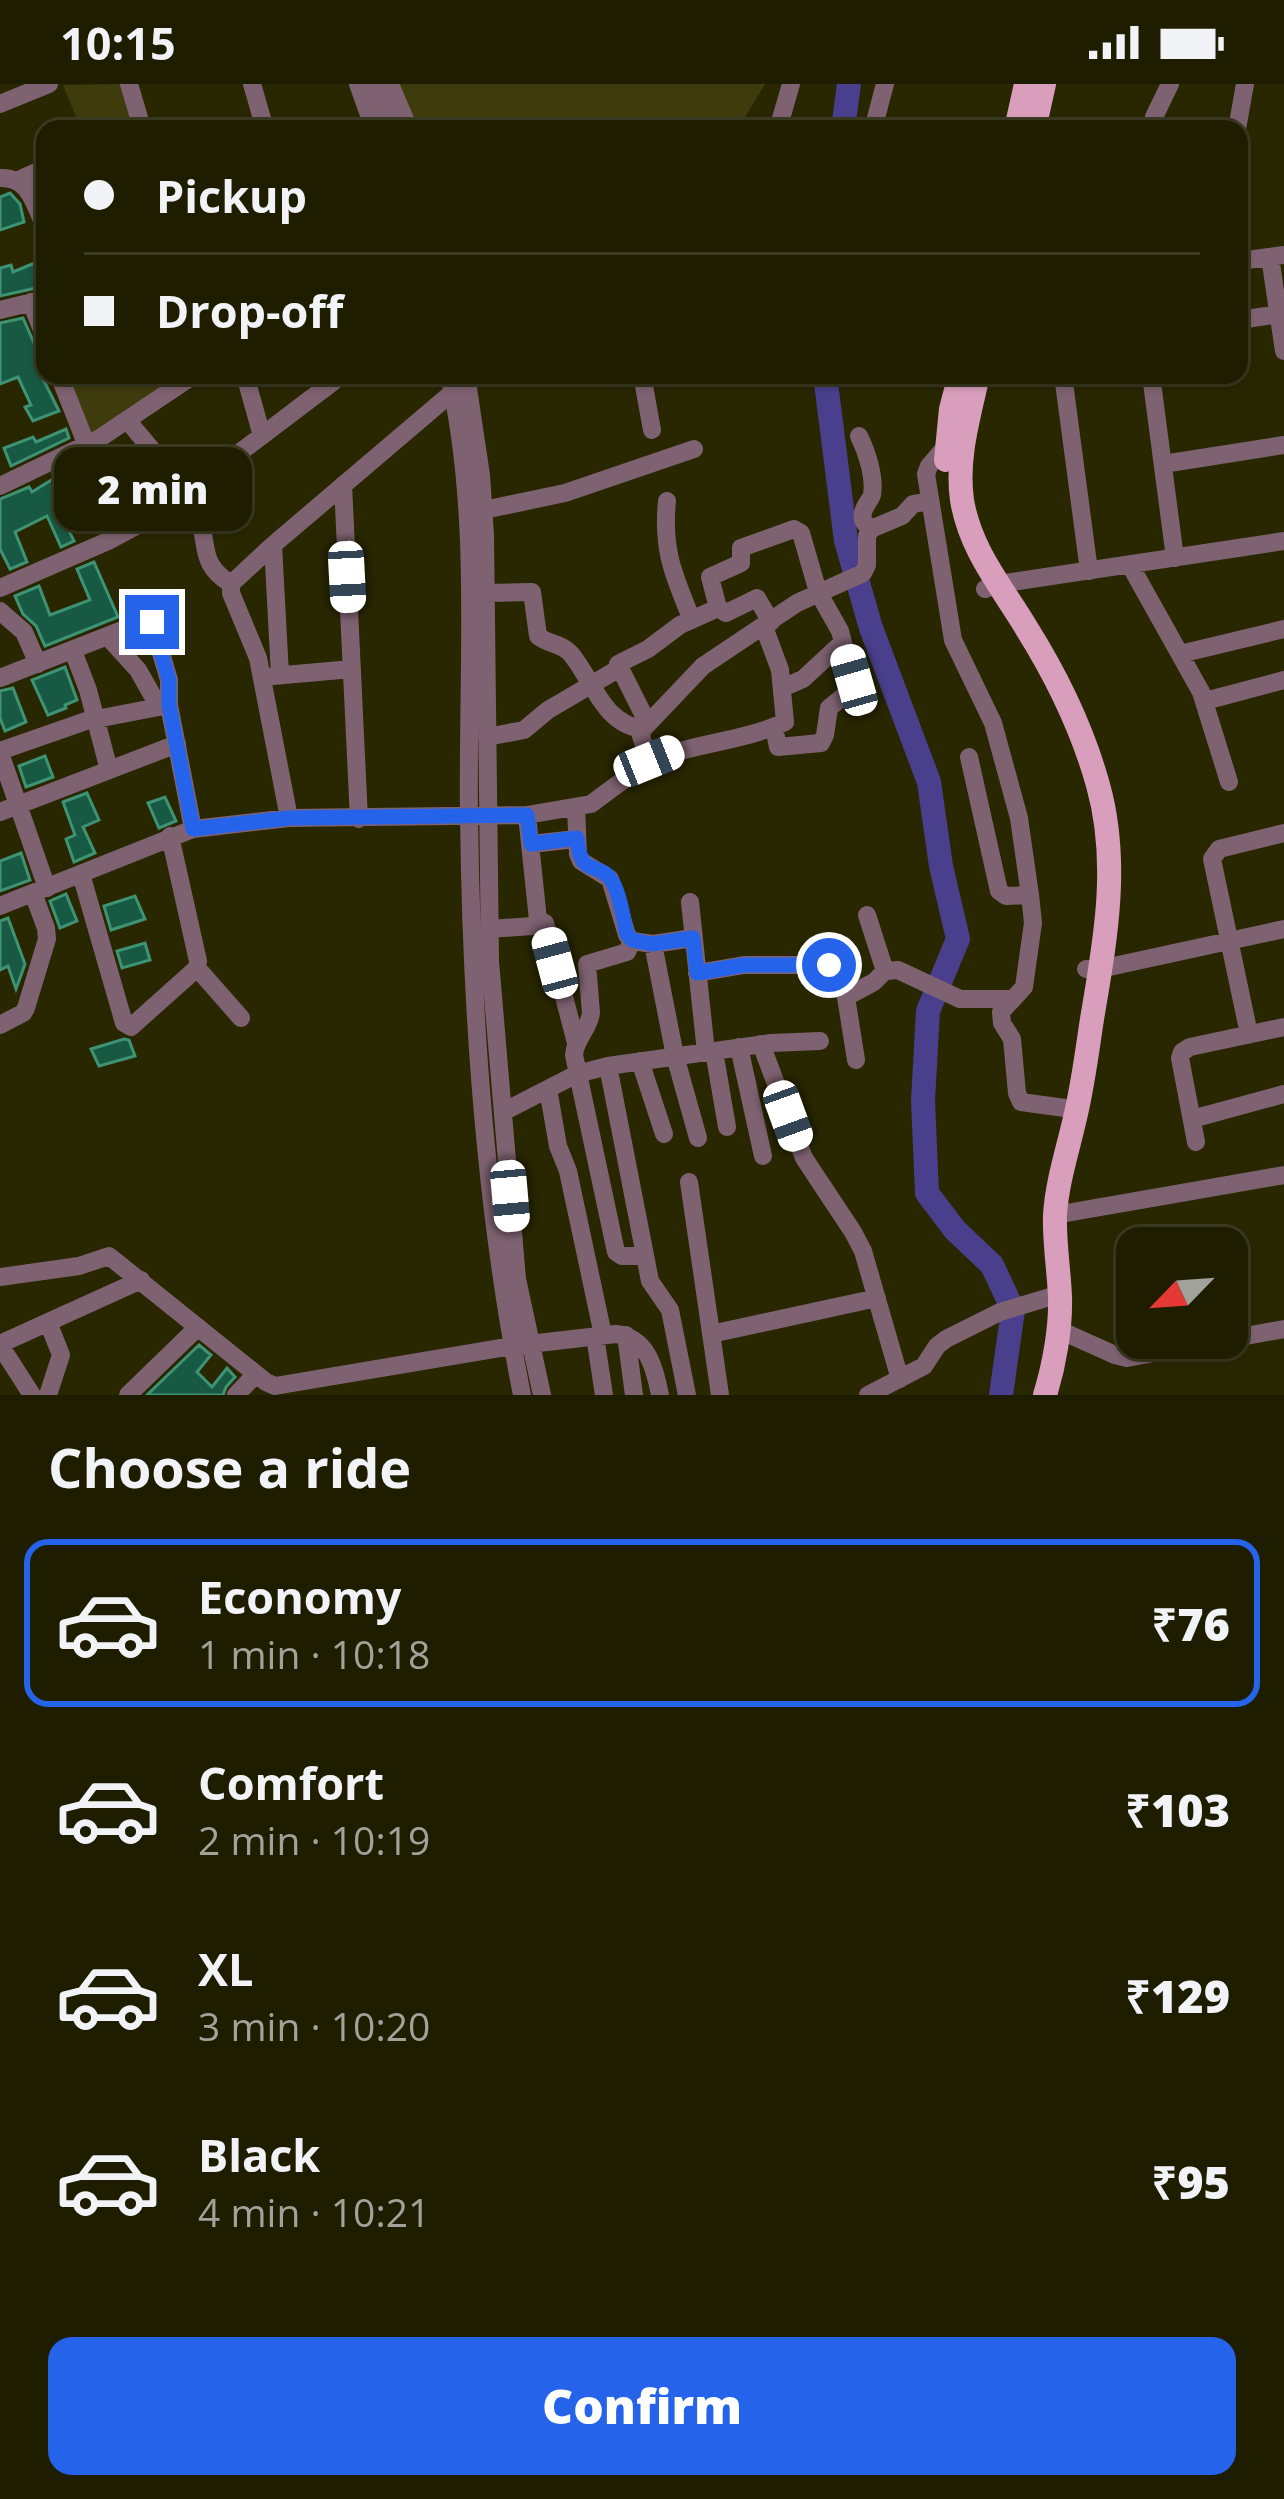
<!DOCTYPE html>
<meta charset="utf-8">
<style>
body{margin:0;font-family:"Open Sans",sans-serif;background:#27260a;color:#f1f3f6;height:100vh;display:flex;flex-direction:column;font-size:45px;white-space:nowrap}
*{box-sizing:border-box;margin:0}
p{font-size:39px;color:#a1a299}
.icon{flex:none;width:66px;height:66px;fill:none;stroke:currentColor;stroke-width:2;stroke-linecap:round;stroke-linejoin:round}
.map{position:relative;height:1311px;overflow:hidden}
.details{display:flex;flex-direction:column;background:#1f1d00;flex:1}
.details>*{flex:none}
.guide{position:absolute;left:36px;top:36px;width:1212px;height:264px;border-radius:24px;box-shadow:0 3px 9px #0004,0 0 0 3px #3c3b22;display:grid;align-content:center;height:264px;padding:0 48px;background:#1f1d00}
.needle{width:78px;rotate:245deg}
.buttons{position:absolute;left:1116px;top:1143px;display:grid;gap:24px}
.buttons a{display:grid;place-items:center;width:132px;height:132px;border-radius:24px;background:#1f1d00;box-shadow:0 3px 9px #0004,0 0 0 3px #3c3b22;font-size:60px}
.end{position:absolute;width:54px;height:54px;margin:-27px;border:15px solid #2563eb;background:#fff;box-shadow:0 0 0 6px #fff}
.from{border-radius:50%}
.bubble{position:absolute;height:84px;border-radius:24px;background:#1f1d00;box-shadow:0 3px 9px #0004,0 0 0 3px #3c3b22;font-size:39px;font-weight:800;line-height:84px;text-align:center}
.car{position:absolute;width:36px;height:72px;margin:-36px -18px;border-radius:15px;box-shadow:0 0 9px 3px #0007;background:linear-gradient(#fff 24%,#345 0 40%,#fff 0 76%,#345 0 86%,#fff 0)}
.guide b{display:flex;align-items:center;gap:42px;height:114px;font-size:45px}
.guide b+b{border-top:3px solid #3c3b22}
.guide i{width:30px;height:30px;background:#f1f3f6}
ul{padding:0;list-style:none}
li{display:flex;align-items:center;gap:36px;height:168px;margin:0 24px 18px;padding:0 24px;border:6px solid transparent;border-radius:24px}
li div{flex:1}
li b{display:block;font-size:45px}
li em{font-style:normal;font-weight:800}
li.on{border-color:#2563eb}
li>.icon{width:108px;height:108px;stroke-width:1.5}
h2{padding:0 48px;font-size:54px;line-height:144px}
.primary-button{display:flex;gap:24px;margin-top:auto;padding:24px 48px}
.primary-button a{flex:1;height:138px;border-radius:24px;background:#2563eb;color:#fff;font-size:48px;font-weight:800;line-height:138px;text-align:center}
.status{display:flex;justify-content:space-between;align-items:center;height:84px;padding:0 60px;background:#1f1d00;direction:ltr}
.status svg{height:33px;fill:currentColor}
.map>svg:first-child{display:block}
.green{fill:#3e3c0c}
.lines{fill:none;stroke-linecap:round;stroke-linejoin:round}
.river{stroke:#4a3f8c;stroke-width:24}
.building{fill:#185943;stroke:#3d9374;stroke-width:3}
.minor{stroke:#7f6271;stroke-width:18}
.major{stroke:#da9ebd;stroke-width:24}
.route{stroke:#2563eb;stroke-width:15}
</style>
<div class="status"><b>10:15</b><svg viewBox="0 0 49 12"><path d="M0 12V9h3v3zM5 12V6h3v6zM10 12V3h3v9zM15 12V0h3v12zM26 1h20v11H26zM47 4h2v5h-2z"/></svg></div>
<div class="map">
<svg width="1284" height="1311" viewBox="0 0 1284 1311">
<rect width="100%" height="100%" fill="#292700"/>
<path class="green" d="M123,0L134,34L107,45H81L63,1Z
M393,0H765L738,45H416Z
M64,291H155L160,305L89,353Z"/>
<g class="lines">
<path class="river" d="M843,45L849,0
M825,291L846,457L871,544L929,698L941,782L958,855L928,927L923,1017L927,1109L955,1146L992,1181L1013,1226L1001,1311"/>
</g>
<path class="building" d="M10,109L20,120L24,138L0,146V113Z
M42,176L45,202L0,212V184L11,181L13,188Z
M23,234L45,284L39,287L59,327L33,337L25,323L31,321L18,293L0,300V239Z
M66,345L69,354L11,382L4,364L33,353L36,358Z
M53,395L65,424L59,427L74,457L61,463L47,432L15,448L27,478L10,485L0,465V415L29,403L32,408Z
M94,478L118,533L45,562L36,542L23,530L15,512L39,502L50,531L90,516L77,485Z
M65,583L77,616L65,621L66,624L48,631L32,596Z
M13,604L26,638L5,647L0,634V607Z
M45,672L53,693L26,703L19,682Z
M87,709L99,736L83,743L95,769L74,778L66,755L75,751L63,718Z
M165,713L176,737L159,744L148,719Z
M21,769L30,796L0,807V777Z
M66,810L77,837L60,844L50,817Z
M135,812L145,835L111,846L104,822Z
M8,834L25,880L16,905L8,882L0,886V837Z
M145,859L150,876L122,884L117,867Z
M124,955L129,956L135,972L99,982L91,965Z
M199,1261L211,1271L197,1288L212,1303L227,1284L235,1293L226,1303L223,1311H147Z"/>
<g class="lines">
<path class="minor" d="M252,0L265,45
M358,0L374,45
M377,0L393,45
M390,0L409,45
M0,20L49,0
M125,45L140,37L129,0
M778,45L791,0
M873,45L885,0
M1152,45L1154,33L1170,0
M1237,45L1245,0
M0,94C30,93 34,120 45,143
M19,96L45,84
M1270,173L1284,267
M1239,177L1284,171
M31,218L45,254
M0,226L45,215
M1239,236L1279,230
M59,291L87,362
M245,291L262,352
M449,291C481,433 467,584 469,729C471,923 484,1120 522,1311
M466,291L481,391L485,451L490,877L517,1195L542,1311
M642,291L652,346
M1063,291L1089,487
M1151,291L1175,474
M128,337C144,357 195,415 200,436C208,466 201,481 231,500
M859,352C867,368 875,393 872,411C870,417 864,422 863,429C861,438 865,439 871,445
M947,361L929,382L926,390L953,556L993,639L1019,734L1030,811L1033,839L1024,903L1001,928L1002,939L1012,955L1017,1009L1021,1018L1065,1024
M1163,380L1284,361
M343,401L359,735
M0,402L100,354L194,291
M667,417C662,467 674,492 692,536
M484,426L565,409L694,365
M273,461L280,591
M1130,481L1201,608L1229,698
M0,504L108,457L160,429L342,291
M985,505L998,500L1284,457
M485,509L532,508L538,552C549,561 562,559 571,570C594,598 603,640 643,645
M718,524L726,529L757,514L771,538
M0,527L24,548L38,580
M108,553L138,586L159,623
M73,567L88,606L109,686
M1180,570L1284,545
M273,592L352,585
M0,594L143,538H152L169,596V621L193,745
M782,604L803,595L843,558
M1205,617L1284,596
M648,640L618,580L648,565L680,541L718,524L710,493L741,479V464L794,445L801,449L818,508L840,547L853,596L850,607L829,624L825,651L821,659L778,663L774,643
M487,653L524,646L548,626L618,585
M0,667L86,637L169,621
M0,669L47,804
M969,673L999,807L1006,812L1030,811
M649,677C693,659 742,658 785,638L780,586L764,543
M576,724L578,770L581,777L610,795L627,851L632,857L653,860L693,854
M0,728L177,660
M289,734L258,574L231,509V500L273,461L461,301
M531,760L576,755
M81,790L124,939L131,943L197,884L198,877L170,752
M690,818L706,968
M0,822L193,745L289,734L527,731L591,720L649,677L641,652L643,645L703,582L797,519L863,489L867,481V452L871,445L902,432L913,420L930,417
M867,831L885,887
M538,836L545,839L576,959
M490,845L532,842L538,836L527,731
M632,857L627,868L587,880L591,929C589,945 575,955 574,971L616,1168L622,1172H645
M653,860L675,972L698,1054
M197,884L241,934
M1086,885H1100L1284,845
M697,889L744,881H829
M0,941L23,929L26,924L47,855L46,844L33,809
M1249,950L1212,775L1219,765L1284,749
M761,960L804,1074L853,1148L863,1167L900,1295
M739,963L763,1072
M714,967L727,1043
M856,976L846,913L874,898L885,887L898,886L960,915H1012
M640,977L664,1050
M608,982L650,1197L670,1226L687,1311
M548,1005L558,1062L568,1087L603,1251
M503,1028L577,990L608,982L771,959L820,957
M1192,1035L1284,1010
M1196,1058L1180,974L1182,968L1190,963L1284,943
M689,1098L720,1311
M1055,1131L1284,1091
M0,1193L79,1182L109,1172L266,1298L275,1302L512,1262L616,1250C648,1254 655,1285 660,1311
M1057,1245L1115,1271L1127,1274L1284,1245
M711,1250L877,1214
M626,1251L634,1311
M595,1252L604,1311
M0,1260L141,1196
M0,1261L32,1311
M48,1311L61,1271L48,1238
M128,1311L198,1243
M236,1311L256,1290
M868,1311L924,1282L937,1262L946,1255L1000,1228L1060,1210"/>
<path class="major" d="M1016,45L1026,0
M1034,45L1044,0
M978,291C969,332 956,374 962,416C970,466 1002,503 1027,545C1057,593 1083,647 1098,701C1120,779 1105,858 1092,935C1087,968 1083,1001 1075,1034C1068,1065 1057,1098 1055,1131C1054,1158 1059,1186 1060,1213C1061,1244 1054,1282 1045,1311
M946,376L951,325L960,291"/>
</g>
<g class="lines">
<path class="route" d="M152,538L169,596V621L193,745L289,734L527,731L531,760L577,754C580,796 600,775 613,799C621,813 623,835 627,850L632,856L652,860L693,854L697,889L744,881H829"/>
</g>
</svg>
<div class="buttons">
<a><svg class="needle" viewBox="-14 -14 28 28"><path d="M0-13l5 13h-10z" fill="#e53935"/><path d="M0 13l5-13h-10z" fill="#a1a299"/></svg></a>
</div>
<i class="end from" style="left:829px;top:881px"></i>
<i class="end" style="left:152px;top:538px"></i>
<div class="bubble" style="left:54px;top:363px;width:198px">2 min</div>
<i class="car" style="left:347px;top:493px;rotate:177deg"></i>
<i class="car" style="left:854px;top:596px;rotate:344deg"></i>
<i class="car" style="left:649px;top:677px;rotate:68deg"></i>
<i class="car" style="left:555px;top:879px;rotate:345deg"></i>
<i class="car" style="left:788px;top:1032px;rotate:160deg"></i>
<i class="car" style="left:510px;top:1112px;rotate:175deg"></i>
<div class="guide">
<b><i class="from"></i>Pickup</b>
<b><i></i>Drop-off</b>
</div>
</div>
<section class="details">
<h2>Choose a ride</h2>
<ul>
<li class="on"><svg class="icon" aria-label="car" viewBox="0 0 24 24"><path d="M5 17H2v-5l4-1 3-4h7l3 4 3 1v5h-3M9 17h6M6 11h13"/><circle cx="7" cy="17" r="2"/><circle cx="17" cy="17" r="2"/></svg><div><b>Economy</b><p>1 min · 10:18</p></div><em>₹76</em></li>
<li><svg class="icon" aria-label="car" viewBox="0 0 24 24"><path d="M5 17H2v-5l4-1 3-4h7l3 4 3 1v5h-3M9 17h6M6 11h13"/><circle cx="7" cy="17" r="2"/><circle cx="17" cy="17" r="2"/></svg><div><b>Comfort</b><p>2 min · 10:19</p></div><em>₹103</em></li>
<li><svg class="icon" aria-label="car" viewBox="0 0 24 24"><path d="M5 17H2v-5l4-1 3-4h7l3 4 3 1v5h-3M9 17h6M6 11h13"/><circle cx="7" cy="17" r="2"/><circle cx="17" cy="17" r="2"/></svg><div><b>XL</b><p>3 min · 10:20</p></div><em>₹129</em></li>
<li><svg class="icon" aria-label="car" viewBox="0 0 24 24"><path d="M5 17H2v-5l4-1 3-4h7l3 4 3 1v5h-3M9 17h6M6 11h13"/><circle cx="7" cy="17" r="2"/><circle cx="17" cy="17" r="2"/></svg><div><b>Black</b><p>4 min · 10:21</p></div><em>₹95</em></li>
</ul>
<div class="primary-button"><a>Confirm</a></div>
</section>
